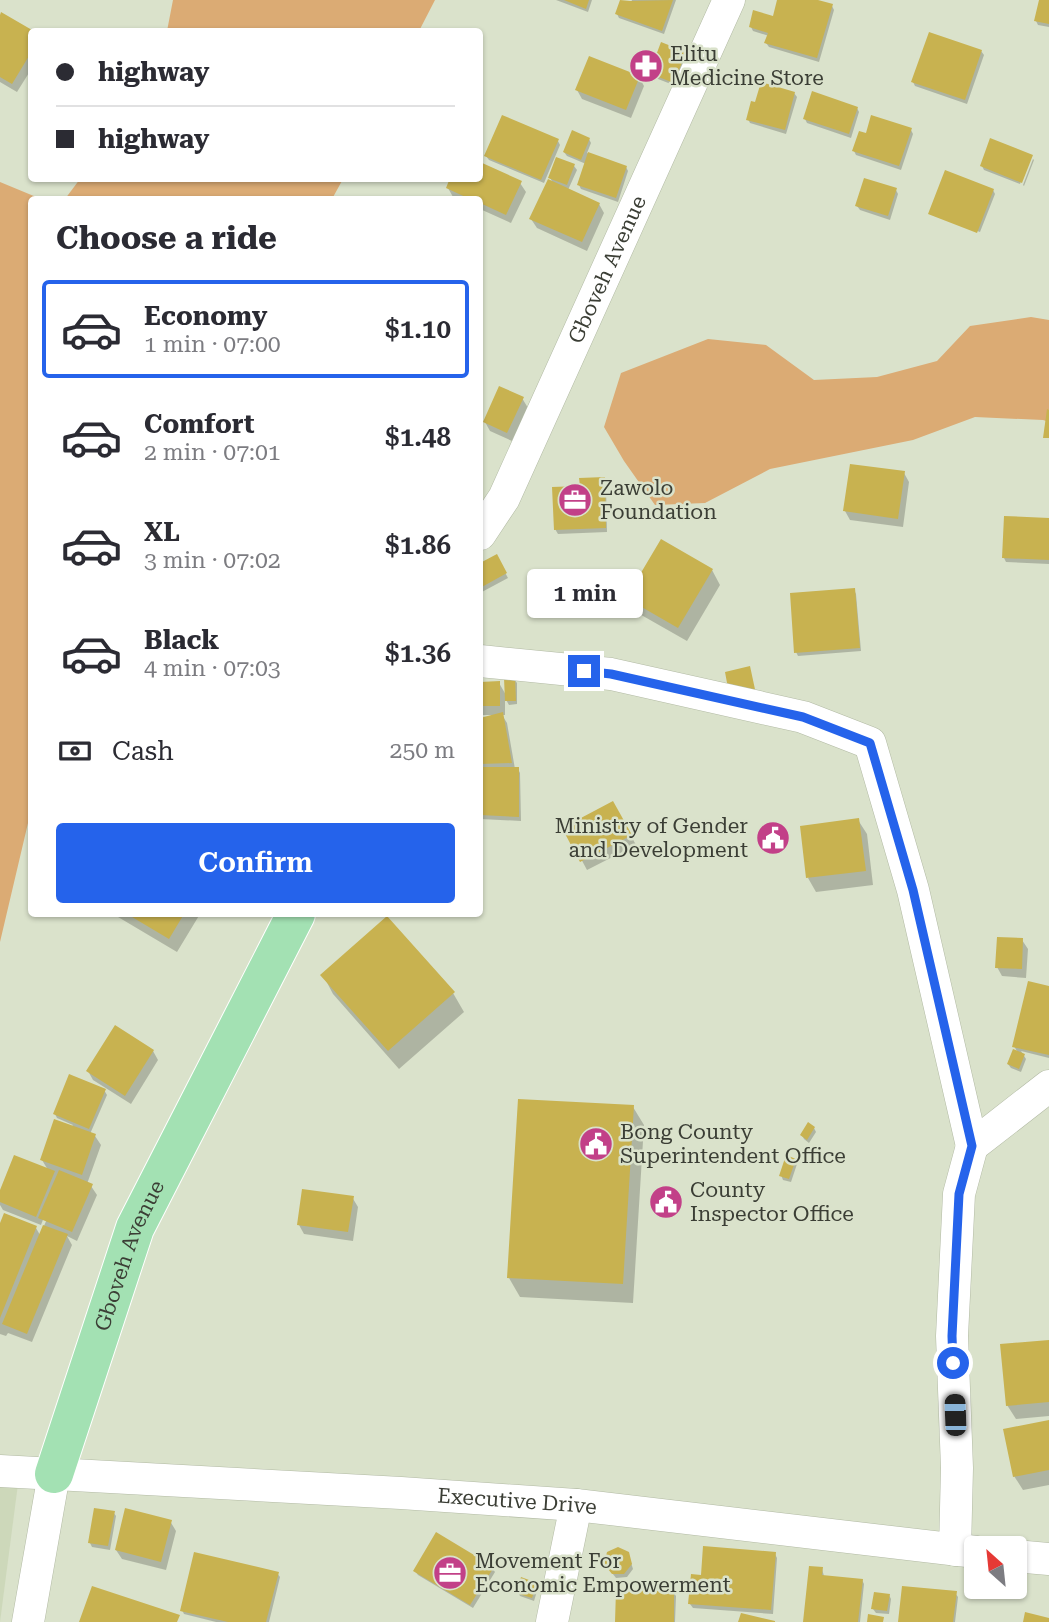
<!DOCTYPE html>
<meta charset="utf-8">
<style>
body{margin:0;font-family:"Roboto Serif",serif;background:#f2f2f3;color:#2b2b33;height:100vh;display:flex;flex-direction:column;font-size:26px;white-space:nowrap}
*{box-sizing:border-box;margin:0}
p{font-size:23px;color:#7c7c81}
.icon{flex:none;width:38px;height:38px;fill:none;stroke:currentColor;stroke-width:2;stroke-linecap:round;stroke-linejoin:round}
.map{position:relative;flex:1;overflow:hidden}
.side{position:absolute;left:28px;top:196px;width:455px;height:721px;display:flex;flex-direction:column;background:#fff;border-radius:7px;box-shadow:0 2px 5px #0004}
.side>*{flex:none}
.top-card{position:absolute;left:28px;top:28px;width:455px;height:154px;border-radius:7px;box-shadow:0 2px 5px #0004;display:grid;align-content:center;height:154px;padding:0 28px;background:#fff}
.needle{width:46px;rotate:333deg}
.fabs{position:absolute;left:964px;top:1536px;display:grid;gap:14px}
.fabs a{display:grid;place-items:center;width:63px;height:63px;border-radius:7px;background:#fff;box-shadow:0 2px 5px #0004;font-size:35px}
.end{position:absolute;width:32px;height:32px;margin:-16px;border:9px solid #2563eb;background:#fff;box-shadow:0 0 0 4px #fff}
.from{border-radius:50%}
.bubble{position:absolute;height:49px;border-radius:7px;background:#fff;box-shadow:0 2px 5px #0004;font-size:23px;font-weight:600;line-height:49px;text-align:center}
.car{position:absolute;width:21px;height:42px;margin:-21px -10px;border-radius:9px;box-shadow:0 0 5px 2px #0007;background:linear-gradient(#222 24%,#8ab4d8 0 40%,#222 0 76%,#8ab4d8 0 86%,#222 0)}
.top-card b{display:flex;align-items:center;gap:24px;height:66px;font-size:26px}
.top-card b+b{border-top:2px solid #e1e1e2}
.top-card i{width:18px;height:18px;background:#2b2b33}
ul{padding:0;list-style:none}
li{display:flex;align-items:center;gap:21px;height:98px;margin:0 14px 10px;padding:0 14px;border:4px solid transparent;border-radius:7px}
li div{flex:1}
li b{display:block;font-size:26px}
li em{font-style:normal;font-weight:600}
li.selected{border-color:#2563eb}
li>.icon{width:63px;height:63px;stroke-width:1.5}
h2{padding:0 28px;font-size:32px;line-height:84px}
.pay{display:flex;align-items:center;gap:18px;height:77px;padding:0 28px;font-size:26px}
.pay p{margin-inline-start:auto}
.cta{display:flex;gap:14px;margin-top:auto;padding:14px 28px}
.cta a{flex:1;height:80px;border-radius:7px;background:#2563eb;color:#fff;font-size:28px;font-weight:600;line-height:80px;text-align:center}
.map>svg:first-child{display:block}
.built{fill:#cdd8ba}
.green{fill:#dbab74}
.shadow{fill:#0003}
.building{fill:#c8b250}
.lines{fill:none;stroke-linecap:round;stroke-linejoin:round}
.minor-casing{stroke:#b2baa4;stroke-width:33}
.major-casing{stroke:#fff;stroke-width:40}
.minor{stroke:#fff;stroke-width:32}
.major{stroke:#a3e1b3;stroke-width:38}
.route{stroke:#2563eb;stroke-width:9}
.labels{text-anchor:middle;dominant-baseline:central;stroke-width:5;stroke-linejoin:round;paint-order:stroke}
.poi-label{font-size:21px;fill:#3b3e35;stroke:#dae2cb;text-anchor:start}
.street-label{font-size:21px;fill:#3b3e35;stroke:#dae2cb}
</style>
<div class="map">
<svg width="1049" height="1622" viewBox="0 0 1049 1622">
<rect width="100%" height="100%" fill="#dae2cb"/>
<path class="built" d="M0,1484H18L0,1622Z"/>
<path class="green" d="M173,0H435L419,31H167Z
M80,179V178L343,179L332,199H65Z
M0,182L41,199L32,200V806L0,942Z
M1031,317L1049,320V422L1043,420L975,417L913,440L770,469L705,503L655,505L624,461L604,427L621,373L708,339L766,345L814,380L877,377L937,361L970,326Z"/>
<path class="shadow" d="M556,0H592L588,12Z
M632,0H676L664,34L619,18L617,14L631,3Z
M779,0H812L832,6L834,10L819,62L769,47L766,43L769,36L753,31L751,27L774,18Z
M1040,0H1049V27L1038,25L1036,21Z
M0,18L32,32V68L17,92L0,82Z
M981,51L984,55L967,104L915,86L913,82Z
M685,54L687,58L676,86L640,72L637,68L656,60Z
M639,77L644,86L631,118L582,99L577,90Z
M794,93L797,97L786,134L750,123L748,119Z
M857,108L859,112L851,138L807,123L805,119Z
M911,130L913,134L901,170L856,155L854,151L867,135Z
M589,139L591,143L587,153L626,167L628,171L618,202L581,189L579,185L586,164L567,156L564,152Z
M558,141L560,145L544,183L489,160L486,156Z
M1030,156L1020,184L984,170L982,166Z
M1033,159L1034,160L1024,186L1023,185Z
M480,164L520,183L526,192L511,223L480,209V200H459L453,197L448,188L480,178Z
M574,166L577,170L568,190L599,204L604,213L587,251L537,228L531,219L554,184L550,178Z
M946,172L993,190L995,194L980,232L930,214Z
M896,190L898,194L890,220L860,210L857,206Z
M522,398L528,408L512,441L490,431L485,422Z
M904,473L909,482L903,527L850,520L845,511Z
M604,479L606,483L607,532L558,534L555,529L581,488Z
M1005,518L1049,520V564L1006,562L1004,558Z
M496,556L508,578L480,593V565Z
M712,570L720,585L687,641L636,612L628,598Z
M854,590L856,594L861,651L798,656L796,652Z
M514,679L517,683V704L509,705L505,698V715H502L507,723L515,769H518L520,773L521,821L480,819V720L494,716V715H480V683H499L506,695Z
M613,803L636,845L587,870L565,829Z
M858,820L867,834L873,885L816,892L808,878Z
M113,914H200L177,952Z
M1022,940L1028,949L1026,978L1002,976L997,967Z
M323,975L453,993L464,1012L399,1069L333,994Z
M1049,988V1058L1021,1051L1026,1059L1021,1072L1011,1068L1008,1064L1018,1053L1014,1046Z
M153,1051L158,1060L131,1104L93,1080L88,1071Z
M104,1090L107,1095L90,1134L95,1136L101,1145L87,1184L91,1186L97,1195L77,1241L67,1236L72,1245L32,1342L8,1333L6,1336L0,1334V1228H36L40,1235L47,1219L44,1217L41,1225L3,1210L0,1205V1194L48,1170L42,1160L73,1125L57,1118L55,1114Z
M633,1107L644,1125L633,1303L520,1297L509,1278Z
M814,1128L816,1132L809,1143L804,1139L802,1135Z
M795,1160L797,1164L791,1182L783,1180L781,1175Z
M352,1197L358,1207L353,1241L304,1234L299,1225Z
M1049,1342V1416L1016,1419L1007,1405Z
M1049,1422V1485L1023,1490L1014,1476Z
M113,1512L116,1516L110,1550L92,1547L90,1543Z
M170,1521L176,1531L166,1570L122,1559L116,1550Z
M628,1553L633,1569L627,1577L616,1578L609,1569Z
M775,1554L777,1558L773,1614L693,1608L690,1604L702,1577Z
M492,1568L495,1572L473,1608L418,1575L415,1571Z
M822,1569L824,1576L862,1580L864,1584L860,1622H805Z
M277,1573L280,1577L269,1622H216L184,1614L182,1610Z
M536,1584L538,1588L534,1601L520,1596L518,1592Z
M673,1592L676,1596L675,1622H617Z
M955,1593L958,1597L955,1622H900Z
M889,1595L891,1599L889,1614L876,1613L873,1609Z"/>
<path class="building" d="M564,0H589L586,9Z
M620,0L630,1L673,0L662,31L615,14Z
M777,0H818L833,4L817,58L764,43L768,33L749,27L753,10L773,16Z
M1039,0H1049V24L1034,21Z
M1,12L32,30V51L12,84L0,77V15Z
M929,32L982,50L965,100L911,82Z
M661,42L686,52L674,83L635,68L642,53L655,58Z
M589,56L640,76L626,110L575,90Z
M761,82L795,92L785,130L746,120L751,101L755,102Z
M812,91L858,107L849,134L803,119Z
M502,115L559,139L541,180L484,156Z
M871,115L912,128L899,166L852,151L859,131L866,133Z
M572,130L590,138L581,160L563,152Z
M990,138L1033,155L1022,183L980,166Z
M588,152L627,166L616,198L577,185Z
M556,157L575,164L567,185L548,178Z
M480,162L522,181L506,215L480,203V200H472L446,188L450,178H480Z
M945,170L994,189L977,233L928,214Z
M864,178L897,188L888,216L855,206Z
M548,179L600,203L582,242L529,219Z
M499,386L524,397L507,433L483,422Z
M1047,409L1049,410V438H1043Z
M850,464L905,471L898,519L843,511Z
M605,477L606,528L554,530L552,487L580,486L579,478Z
M1004,516L1049,518V560L1002,558Z
M661,539L713,569L678,628L626,598Z
M497,554L507,573L480,588V563Z
M855,588L860,648L794,653L790,593Z
M750,666L756,694L730,699L725,672Z
M515,677L516,701H505L504,678Z
M500,681V706H480V682Z
M503,712L512,763L480,764V718Z
M480,767H519V817L480,815Z
M613,801L632,835L580,862L562,828Z
M859,818L866,871L806,878L800,826Z
M127,914H184L169,939Z
M387,916L455,992L388,1051L320,975Z
M997,937L1023,938L1022,969L995,968Z
M1028,981L1049,986V1055L1012,1047Z
M115,1025L154,1050L125,1096L86,1071Z
M1013,1049L1025,1054L1019,1069L1007,1064Z
M69,1074L106,1089L89,1129L53,1114Z
M518,1099L634,1105L623,1284L507,1278Z
M54,1119L96,1134L82,1175L40,1160Z
M808,1122L815,1127L807,1140L800,1135Z
M14,1155L55,1171L36,1217L0,1202V1190Z
M786,1155L796,1159L789,1179L779,1176Z
M59,1170L93,1184L72,1232L38,1218Z
M302,1189L354,1196L348,1232L297,1225Z
M4,1213L37,1226L0,1318V1223Z
M43,1225L68,1234L27,1334L2,1324Z
M1049,1340V1402L1006,1406L1000,1344Z
M1049,1420V1470L1013,1477L1003,1429Z
M94,1508L115,1511L108,1546L88,1543Z
M125,1508L172,1520L161,1562L115,1550Z
M436,1532L494,1567L470,1605L413,1571Z
M703,1546L776,1552L771,1610L688,1604L691,1574L701,1575Z
M618,1547L629,1552L632,1564L624,1574H612L604,1564L607,1552Z
M194,1552L279,1572L266,1622H228L180,1611Z
M809,1566L823,1567L822,1575L863,1579L858,1622H803Z
M521,1577L537,1583L532,1598L516,1593Z
M92,1586L180,1615L177,1622H79Z
M902,1586L957,1591L953,1622H898Z
M616,1590L674,1591V1622H615Z
M874,1592L890,1594L887,1611L871,1609Z
M1025,1612L1049,1618V1622H1023Z
M741,1613L775,1621V1622H738Z
M868,1614L884,1617L883,1622H867Z"/>
<g class="lines">
<g class="minor-casing">
<g id="minor">
<path id="s1" d="M480,534L504,498L729,0"/>
<path d="M480,661L611,674L803,717L870,743L913,890L972,1146"/>
<path id="s2" d="M0,1471L401,1493L576,1505L976,1552"/>
<path d="M955,1550L957,1468L952,1336L959,1194L972,1146L1049,1086"/>
<path d="M1015,1556L1049,1559"/>
<path d="M28,1622L54,1474"/>
<path d="M552,1622L576,1505"/>
</g>
</g>
<g class="major-casing">
<g id="major">
<path id="s3" d="M54,1474L135,1228L296,914"/>
</g>
</g>
<use href="#minor" class="minor"/>
<use href="#major" class="major"/>
</g>
<g class="lines">
<path class="route" d="M584,671L611,674L803,717L870,743L913,890L972,1146L959,1194L952,1336L953,1363"/>
</g>
<defs>
<g id="pharmacy-disc" transform="scale(1.75)"><circle r="9.5" fill="#c24088" stroke="#dae2cb"/><path d="M-2-6h4v4h4v4h-4v4h-4v-4h-4v-4h4Z" fill="#fff"/></g>
<g id="office-disc" transform="scale(1.75)"><circle r="9.5" fill="#c24088" stroke="#dae2cb"/><path d="M-6-3h4V-5.5h4V-3h4V5H-6ZM-1-4.5V-3h2v-1.5ZM-6 0V1H6V0Z" fill="#fff"/></g>
<g id="civic-disc" transform="scale(1.75)"><circle r="9.5" fill="#c24088" stroke="#dae2cb"/><path d="M-.6-6.5H3V-4.5H.6V-3L4-1V1h2V6H-6V1h2V-1L-.6-3ZM-1.2 2.5V6h2.4V2.5Z" fill="#fff"/></g>
</defs>
<g fill-rule="evenodd">
<use href="#pharmacy-disc" x="646" y="66"/>
<use href="#office-disc" x="575" y="500"/>
<use href="#civic-disc" x="773" y="838"/>
<use href="#civic-disc" x="596" y="1144"/>
<use href="#civic-disc" x="666" y="1202"/>
<use href="#office-disc" x="450" y="1573"/>
</g>
<g class="labels">
<g class="poi-label">
<text x="670" y="54">Elitu<tspan x="670" dy="24">Medicine Store</tspan></text>
<text x="600" y="488">Zawolo<tspan x="600" dy="24">Foundation</tspan></text>
<text x="748" y="826" text-anchor="end">Ministry of Gender<tspan x="748" dy="24">and Development</tspan></text>
<text x="620" y="1132">Bong County<tspan x="620" dy="24">Superintendent Office</tspan></text>
<text x="690" y="1190">County<tspan x="690" dy="24">Inspector Office</tspan></text>
<text x="475" y="1561">Movement For<tspan x="475" dy="24">Economic Empowerment</tspan></text>
</g>
<g class="street-label">
<text stroke="none"><textPath href="#s1" startOffset="294">Gboveh Avenue</textPath></text>
<text stroke="none"><textPath href="#s3" startOffset="231">Gboveh Avenue</textPath></text>
<text stroke="none"><textPath href="#s2" startOffset="518">Executive Drive</textPath></text>
</g>
</g>
</svg>
<div class="fabs">
<a><svg class="needle" viewBox="-14 -14 28 28"><path d="M0-13l5 13h-10z" fill="#e53935"/><path d="M0 13l5-13h-10z" fill="#7c7c81"/></svg></a>
</div>
<i class="end from" style="left:953px;top:1363px"></i>
<i class="end" style="left:584px;top:671px"></i>
<div class="bubble" style="left:527px;top:569px;width:116px">1 min</div>
<i class="car" style="left:955px;top:1415px;rotate:358deg"></i>
<div class="top-card">
<b><i class="from"></i>highway</b>
<b><i></i>highway</b>
</div>
<section class="side">
<h2>Choose a ride</h2>
<ul>
<li class="selected"><svg class="icon" aria-label="car" viewBox="0 0 24 24"><path d="M5 17H2v-5l4-1 3-4h7l3 4 3 1v5h-3M9 17h6M6 11h13"/><circle cx="7" cy="17" r="2"/><circle cx="17" cy="17" r="2"/></svg><div><b>Economy</b><p>1 min · 07:00</p></div><em>$1.10</em></li>
<li><svg class="icon" aria-label="car" viewBox="0 0 24 24"><path d="M5 17H2v-5l4-1 3-4h7l3 4 3 1v5h-3M9 17h6M6 11h13"/><circle cx="7" cy="17" r="2"/><circle cx="17" cy="17" r="2"/></svg><div><b>Comfort</b><p>2 min · 07:01</p></div><em>$1.48</em></li>
<li><svg class="icon" aria-label="car" viewBox="0 0 24 24"><path d="M5 17H2v-5l4-1 3-4h7l3 4 3 1v5h-3M9 17h6M6 11h13"/><circle cx="7" cy="17" r="2"/><circle cx="17" cy="17" r="2"/></svg><div><b>XL</b><p>3 min · 07:02</p></div><em>$1.86</em></li>
<li><svg class="icon" aria-label="car" viewBox="0 0 24 24"><path d="M5 17H2v-5l4-1 3-4h7l3 4 3 1v5h-3M9 17h6M6 11h13"/><circle cx="7" cy="17" r="2"/><circle cx="17" cy="17" r="2"/></svg><div><b>Black</b><p>4 min · 07:03</p></div><em>$1.36</em></li>
</ul>
<div class="pay"><svg class="icon" aria-label="cash" viewBox="0 0 24 24"><path d="M3 7h18v10H3z"/><circle cx="12" cy="12" r="2"/></svg>Cash<p>250 m</p></div>
<div class="cta"><a>Confirm</a></div>
</section>
</div>
